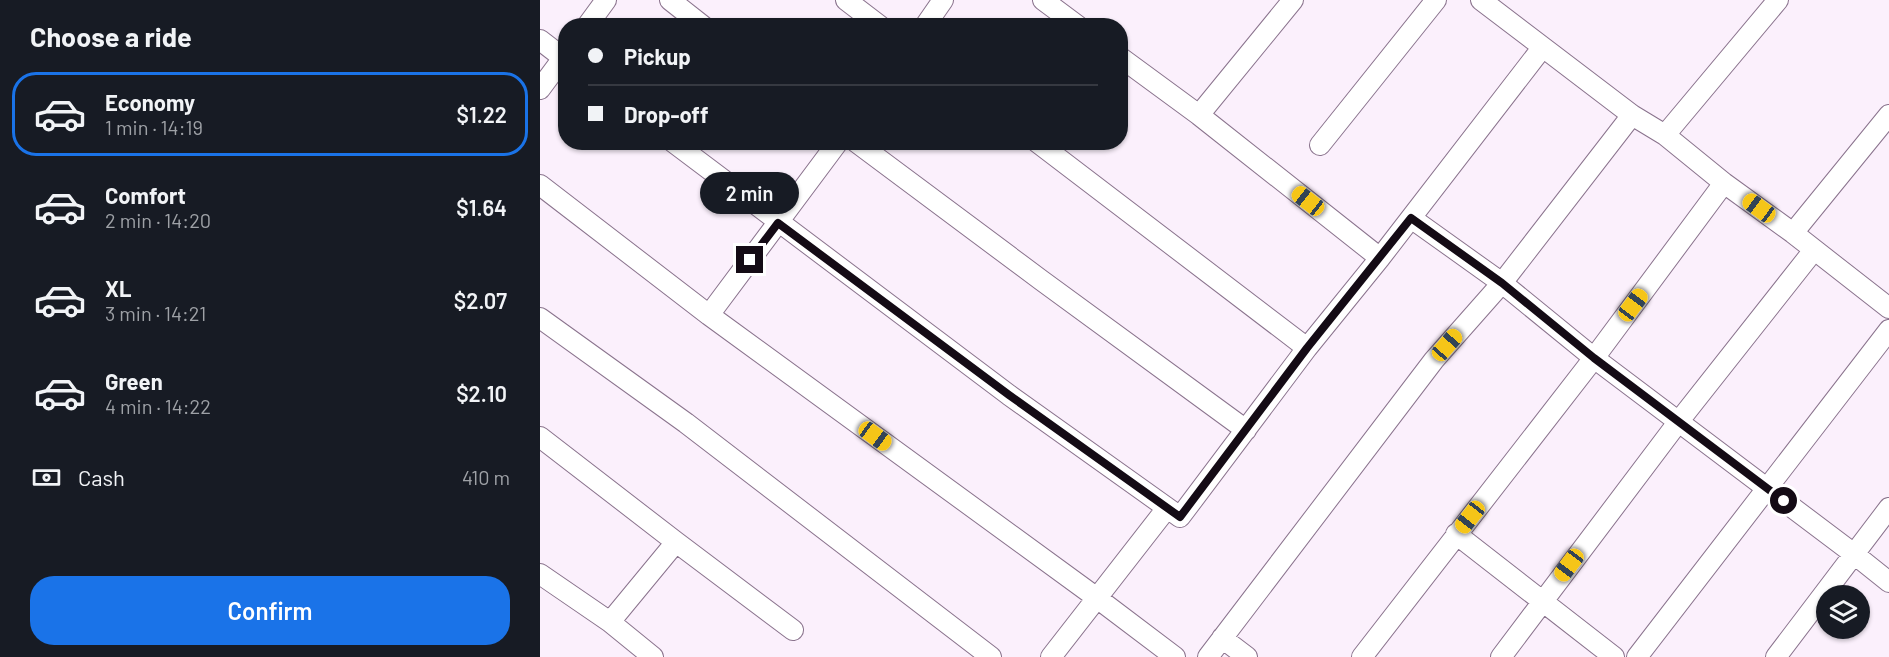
<!DOCTYPE html>
<meta charset="utf-8">
<style>
body{margin:0;font-family:Barlow,sans-serif;background:#20242c;color:#f1f3f6;height:100vh;display:flex;flex-direction:column;font-size:22px;white-space:nowrap}
*{box-sizing:border-box;margin:0}
p{font-size:20px;color:#9ea1a6}
.icon{flex:none;width:33px;height:33px;fill:none;stroke:currentColor;stroke-width:2;stroke-linecap:round;stroke-linejoin:round}
.map{position:relative;flex:1;overflow:hidden}
.sheet{display:flex;flex-direction:column;background:#171b24;width:540px}
.sheet>*{flex:none}
.hud{position:absolute;left:18px;top:18px;width:570px;height:132px;border-radius:24px;box-shadow:0 2px 4px #0004;display:grid;align-content:center;height:132px;padding:0 30px;background:#171b24}
.tools{position:absolute;left:1276px;top:585px;display:grid;gap:12px}
.tools a{display:grid;place-items:center;width:54px;height:54px;border-radius:50%;background:#171b24;box-shadow:0 2px 4px #0004;font-size:30px}
.end{position:absolute;width:27px;height:27px;margin:-14px;border:8px solid #140b15;background:#fff;box-shadow:0 0 0 3px #fff}
.from{border-radius:50%}
.bubble{position:absolute;height:42px;border-radius:21px;background:#171b24;box-shadow:0 2px 4px #0004;font-size:20px;font-weight:600;line-height:42px;text-align:center}
.car{position:absolute;width:18px;height:36px;margin:-18px -9px;border-radius:8px;box-shadow:0 0 4px 2px #0007;background:linear-gradient(#f5c518 24%,#345 0 40%,#f5c518 0 76%,#345 0 86%,#f5c518 0)}
.hud b{display:flex;align-items:center;gap:21px;height:57px;font-size:22px}
.hud b+b{border-top:2px solid #363941}
.hud i{width:15px;height:15px;background:#f1f3f6}
ul{padding:0;list-style:none}
li{display:flex;align-items:center;gap:18px;height:84px;margin:0 12px 9px;padding:0 18px;border:3px solid transparent;border-radius:24px}
li div{flex:1}
li b{display:block;font-size:22px}
li em{font-style:normal;font-weight:600}
li.selected{border-color:#1a73e8}
li>.icon{width:54px;height:54px;stroke-width:1.5}
h2{padding:0 30px;font-size:27px;line-height:72px}
.pay{display:flex;align-items:center;gap:15px;height:66px;padding:0 30px;font-size:22px}
.pay p{margin-inline-start:auto}
.button{display:flex;gap:12px;margin-top:auto;padding:12px 30px}
.button a{flex:1;height:69px;border-radius:24px;background:#1a73e8;color:#fff;font-size:24px;font-weight:600;line-height:69px;text-align:center}
main{display:flex;flex:1;min-height:0}
.map>svg:first-child{display:block}
.lines{fill:none;stroke-linecap:round;stroke-linejoin:round}
.minor-casing{stroke:#8a738d;stroke-width:22}
.minor{stroke:#fff;stroke-width:20}
.route{stroke:#140b15;stroke-width:8}
</style>
<main>
<section class="sheet">
<h2>Choose a ride</h2>
<ul>
<li class="selected"><svg class="icon" aria-label="car" viewBox="0 0 24 24"><path d="M5 17H2v-5l4-1 3-4h7l3 4 3 1v5h-3M9 17h6M6 11h13"/><circle cx="7" cy="17" r="2"/><circle cx="17" cy="17" r="2"/></svg><div><b>Economy</b><p>1 min · 14:19</p></div><em>$1.22</em></li>
<li><svg class="icon" aria-label="car" viewBox="0 0 24 24"><path d="M5 17H2v-5l4-1 3-4h7l3 4 3 1v5h-3M9 17h6M6 11h13"/><circle cx="7" cy="17" r="2"/><circle cx="17" cy="17" r="2"/></svg><div><b>Comfort</b><p>2 min · 14:20</p></div><em>$1.64</em></li>
<li><svg class="icon" aria-label="car" viewBox="0 0 24 24"><path d="M5 17H2v-5l4-1 3-4h7l3 4 3 1v5h-3M9 17h6M6 11h13"/><circle cx="7" cy="17" r="2"/><circle cx="17" cy="17" r="2"/></svg><div><b>XL</b><p>3 min · 14:21</p></div><em>$2.07</em></li>
<li><svg class="icon" aria-label="car" viewBox="0 0 24 24"><path d="M5 17H2v-5l4-1 3-4h7l3 4 3 1v5h-3M9 17h6M6 11h13"/><circle cx="7" cy="17" r="2"/><circle cx="17" cy="17" r="2"/></svg><div><b>Green</b><p>4 min · 14:22</p></div><em>$2.10</em></li>
</ul>
<div class="pay"><svg class="icon" aria-label="cash" viewBox="0 0 24 24"><path d="M3 7h18v10H3z"/><circle cx="12" cy="12" r="2"/></svg>Cash<p>410 m</p></div>
<div class="button"><a>Confirm</a></div>
</section>
<div class="map">
<svg width="1349" height="657" viewBox="0 0 1349 657">
<rect width="100%" height="100%" fill="#fbf0fc"/>
<g class="lines">
<g class="minor-casing">
<path id="minor" d="M130,0L163,26
M306,0L340,26
M503,0L538,26
M941,0L1092,115L1125,135L1184,183L1253,233L1349,308
M47,26L66,0
M385,26L403,0
M0,40L26,60
M580,57L659,115L840,258
M0,89L26,54
M659,115L753,0
M1125,135L1238,0
M133,142L469,395L640,517L767,348L840,258L1002,48
M316,142L501,280L706,430
M497,142L767,348
M780,145L896,0
M0,185L169,315L557,598L635,657
M871,218L962,283L1054,358L1314,554L1349,582
M1253,233L1349,115
M169,315L298,142
M0,318L146,423L451,657
M0,437L136,542L253,630
M916,534L1074,657
M0,574L70,622L113,657
M70,622L136,542
M682,638L707,657
M511,657L627,508
M668,657L894,360L962,283L1092,115
M822,657L1054,358L1184,183
M961,657L1139,421L1274,250
M1097,657L1349,330
M1236,657L1349,508"/>
</g>
<use href="#minor" class="minor"/>
</g>
<g class="lines">
<path class="route" d="M210,260L238,223L469,395L640,517L767,348L871,218L962,283L1054,358L1244,501"/>
</g>
</svg>
<div class="tools">
<a><svg class="icon" aria-label="layers" viewBox="0 0 24 24"><path d="M12 4l9 5-9 5-9-5zM3 14l9 5 9-5"/></svg></a>
</div>
<i class="end from" style="left:1244px;top:501px"></i>
<i class="end" style="left:210px;top:260px"></i>
<div class="bubble" style="left:160px;top:172px;width:99px">2 min</div>
<i class="car" style="left:768px;top:201px;rotate:308deg"></i>
<i class="car" style="left:1219px;top:208px;rotate:306deg"></i>
<i class="car" style="left:1093px;top:305px;rotate:37deg"></i>
<i class="car" style="left:907px;top:345px;rotate:41deg"></i>
<i class="car" style="left:335px;top:436px;rotate:126deg"></i>
<i class="car" style="left:930px;top:517px;rotate:218deg"></i>
<i class="car" style="left:1029px;top:565px;rotate:217deg"></i>
<div class="hud">
<b><i class="from"></i>Pickup</b>
<b><i></i>Drop-off</b>
</div>
</div>
</main>
